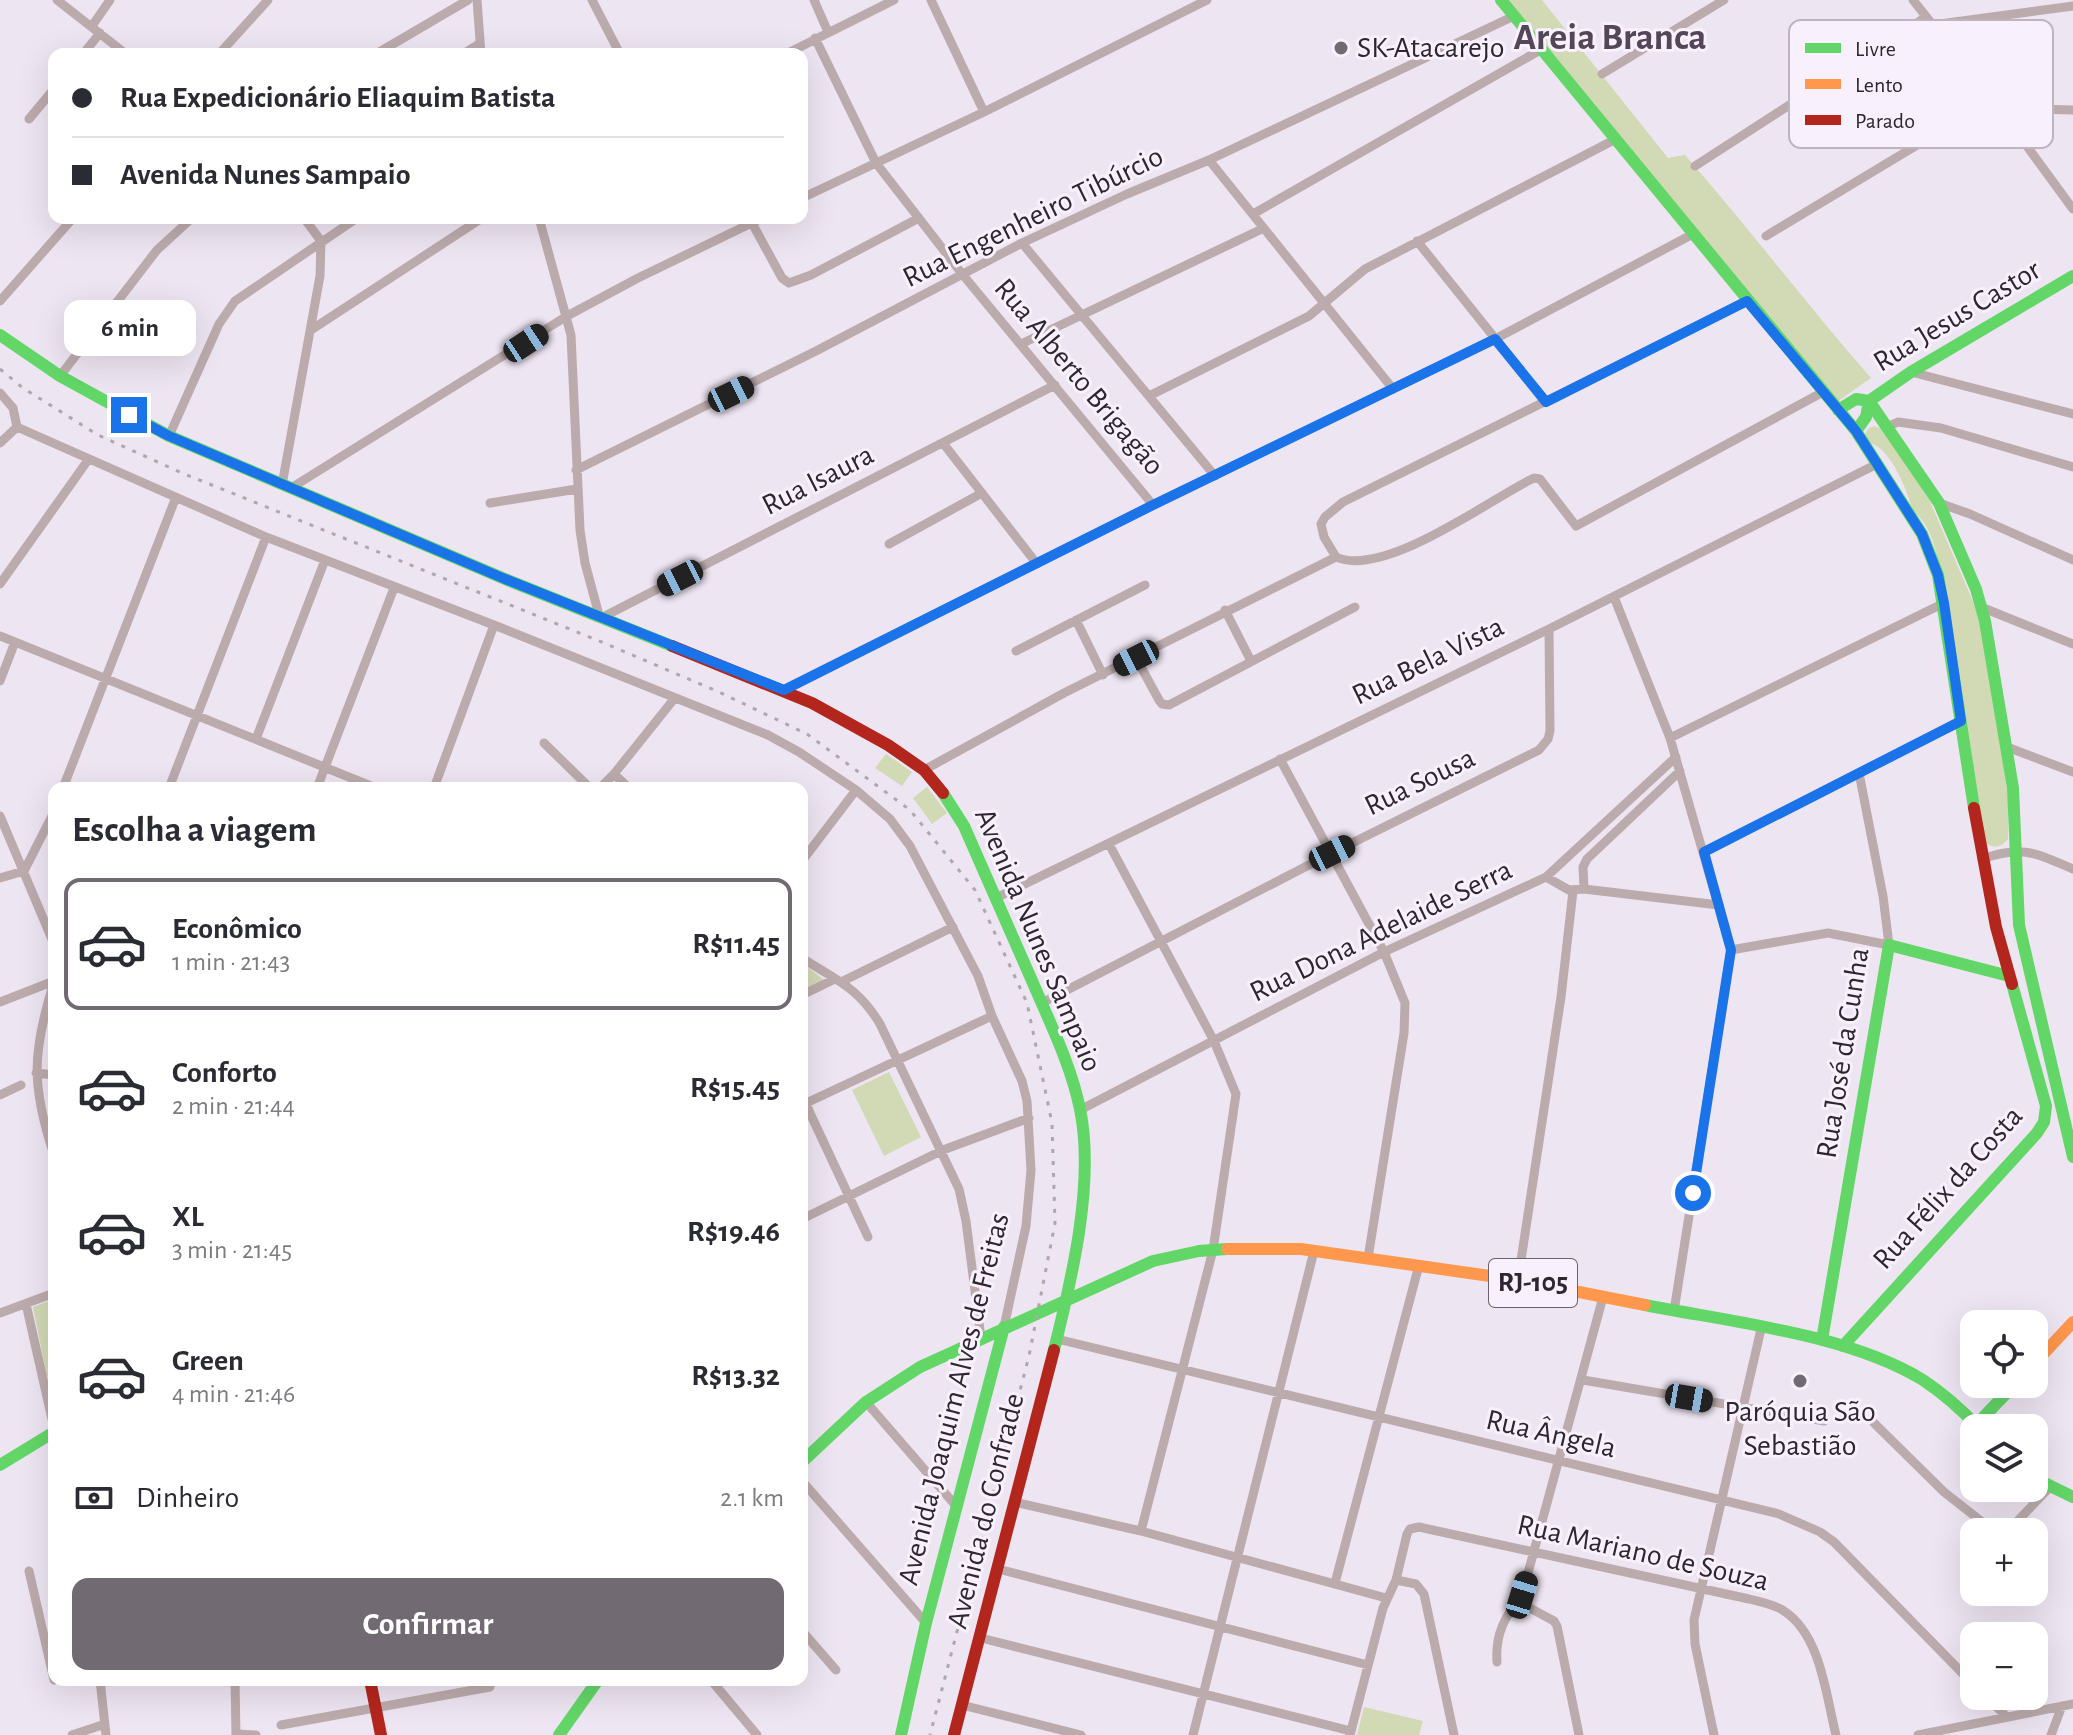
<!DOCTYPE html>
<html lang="pt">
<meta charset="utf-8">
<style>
body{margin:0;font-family:"Alegreya Sans",sans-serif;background:#f2f2f3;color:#2b2b33;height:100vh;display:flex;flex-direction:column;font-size:30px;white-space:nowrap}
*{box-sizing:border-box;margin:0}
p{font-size:26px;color:#7c7c81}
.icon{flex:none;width:44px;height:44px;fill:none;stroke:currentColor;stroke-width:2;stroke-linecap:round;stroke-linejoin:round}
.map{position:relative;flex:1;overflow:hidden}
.sheet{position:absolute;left:48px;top:782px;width:760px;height:904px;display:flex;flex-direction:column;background:#fff;border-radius:16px;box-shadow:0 8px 32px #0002}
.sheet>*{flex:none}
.top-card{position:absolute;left:48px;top:48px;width:760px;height:176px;border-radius:16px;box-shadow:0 8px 32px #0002;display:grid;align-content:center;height:176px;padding:0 24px;background:#fff}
.fabs{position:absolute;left:1960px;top:1310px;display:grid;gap:16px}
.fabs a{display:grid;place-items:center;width:88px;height:88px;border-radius:16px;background:#fff;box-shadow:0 8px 32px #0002;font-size:40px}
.end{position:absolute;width:36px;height:36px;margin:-18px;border:10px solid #1a73e8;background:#fff;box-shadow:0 0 0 4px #fff}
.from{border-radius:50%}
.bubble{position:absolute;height:56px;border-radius:16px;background:#fff;box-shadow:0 8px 32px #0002;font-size:26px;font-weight:600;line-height:56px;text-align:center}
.car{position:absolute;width:24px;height:48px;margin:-24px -12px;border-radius:10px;box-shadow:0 0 6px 2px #0007;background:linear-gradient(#222 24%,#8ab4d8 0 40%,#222 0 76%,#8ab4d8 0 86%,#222 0)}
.top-card b{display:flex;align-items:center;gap:28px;height:76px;font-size:30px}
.top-card b+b{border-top:2px solid #e1e1e2}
.top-card i{width:20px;height:20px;background:#2b2b33}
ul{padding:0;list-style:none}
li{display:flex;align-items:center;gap:24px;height:132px;margin:0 16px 12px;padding:0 8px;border:4px solid transparent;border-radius:16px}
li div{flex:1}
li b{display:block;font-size:30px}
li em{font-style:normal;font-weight:600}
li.selected{border-color:#716a73}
li>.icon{width:72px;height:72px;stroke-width:1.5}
h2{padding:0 24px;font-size:36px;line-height:96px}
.pay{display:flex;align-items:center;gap:20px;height:88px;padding:0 24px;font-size:30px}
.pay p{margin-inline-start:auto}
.button{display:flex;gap:16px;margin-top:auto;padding:16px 24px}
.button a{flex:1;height:92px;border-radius:16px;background:#716a73;color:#fff;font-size:32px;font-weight:600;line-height:92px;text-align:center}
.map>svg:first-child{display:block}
.green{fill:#d1d9b5}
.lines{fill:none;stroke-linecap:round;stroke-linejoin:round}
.street{stroke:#bcabac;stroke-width:9}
.fast{stroke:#63d668;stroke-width:12}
.slow{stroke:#ff974d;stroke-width:12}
.jam{stroke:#b3261e;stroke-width:12}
.rail{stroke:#b2a5ab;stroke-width:3;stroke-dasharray:4 8;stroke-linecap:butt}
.route{stroke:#1a73e8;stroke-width:10}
.poi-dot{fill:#716a73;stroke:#f9f0fe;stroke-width:3}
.labels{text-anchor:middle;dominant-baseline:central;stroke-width:6;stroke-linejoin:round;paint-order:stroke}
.shield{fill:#f9f0fe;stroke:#6a636d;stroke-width:2}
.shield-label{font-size:28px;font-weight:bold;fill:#2d272f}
.poi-label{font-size:30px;fill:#2d272f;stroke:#f9f0fe;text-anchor:start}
.street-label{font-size:30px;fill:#2d272f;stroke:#f9f0fe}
.district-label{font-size:38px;font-weight:bold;fill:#544659;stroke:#f9f0fe}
.key{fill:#f9f0fe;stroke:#bcb4c0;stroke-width:2}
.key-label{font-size:22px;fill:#2d272f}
</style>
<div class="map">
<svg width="2073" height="1735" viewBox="0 0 2073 1735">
<rect width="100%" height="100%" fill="#eee5f2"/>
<path class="green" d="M1508,0H1542L1668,158L1685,155C1749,228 1807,305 1871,378L1838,401Z
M1874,426L1880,428L1891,441L1929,499L1977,611L1985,642L2008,796V839C2001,848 1993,849 1985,842L1937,556C1934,544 1930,530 1922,520C1918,515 1913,512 1911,505C1906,488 1890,448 1870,443L1865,435L1868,429Z
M886,754L912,772L902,786L875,768Z
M927,787L947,813L932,824L913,798Z
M802,963L824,980L802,992Z
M889,1072L921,1137L884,1156L852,1090Z
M54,1299V1373L47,1377L33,1307Z
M1364,1707L1423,1721L1419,1735H1357Z"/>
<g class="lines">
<path class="street" d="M57,0L126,54
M477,0L481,54
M592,0L620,54
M814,0L828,32
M931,0L984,112
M1913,0L1999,108L2073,209
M1932,25L2073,6
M92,26L110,0
M815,38L876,163L963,275L1153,505
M83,54L100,33
M219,54L268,0
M376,54L468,0
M463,54L479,44
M786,54L894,0
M1602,74L1724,0
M1999,108L2073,110
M29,119L54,89
M1209,160L1393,389
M1695,166L1926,17
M802,198L984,112L1207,0
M1253,214L1542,49
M539,218L571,335L580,530L585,563L599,615
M752,223L782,278L789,283L811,275L919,218
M1766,236L1992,100
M1417,241L1546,402
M1022,243L1215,476
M0,301L73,218
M311,330L482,218
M1021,344L1264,228
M1911,372L2073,414
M60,376L157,250L192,218
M0,393L13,408L17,427
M1149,396L1309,316L1365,269L1616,139
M17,427L266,537L494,625L768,735L799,752L856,790L890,819L910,846L978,976L992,1016L1022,1081L1027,1101L1031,1170L1026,1226L1004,1327
M1887,427L1898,422L1941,428L2073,467
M169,436L219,324L235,301L357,218
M0,443L17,427
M943,443L1037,564
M576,470L816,351L1022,243L1127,194L1209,160L1514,16
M282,485L320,276L321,241L304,218
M291,488L567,316L638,278L762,218
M490,503L577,489
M1939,503L1970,514L2073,560
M889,544L982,493
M1336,557L1324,537L1321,524L1325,517L1343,502L1747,301
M0,584L88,460
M1614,597L1670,738L1731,950L1674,1311
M1981,607L2073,644
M1225,610L1251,661
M603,617L1055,385
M1076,620L1103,675
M0,636L376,788
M1016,651L1145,585
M1136,658L1159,700L1162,704L1169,705L1355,607
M0,681L15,642
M784,690L1153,505L1495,339L1693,234
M1670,738L1944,603
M256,739L325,560
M544,743L590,788
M2007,747L2073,772
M1280,759L1384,952L1405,1003L1404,1033L1368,1258
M924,770L1064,693L1336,557C1384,579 1490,499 1534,478L1540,479L1576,526L1823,392
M614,774L629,788
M63,788L176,497
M169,788L266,537
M317,788L394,588
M434,788L494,625
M600,788L614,774L674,699
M0,816L54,944
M1109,844L1214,1041L1236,1094L1213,1250L1141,1531
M1704,852L1961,721
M1982,859C2023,845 2035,853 2073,869
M802,861L856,790
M1546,877L1569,890L1584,889L1719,905
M0,878L24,871L54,812
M1584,889L1583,867L1587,859L1680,771
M996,898L1549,629L1877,464
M1731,950L1828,933L1889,945L1883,896L1859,773
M802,958C836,980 858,987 880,1024L959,1189L966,1221L981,1338
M54,982C32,1052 31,1086 54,1155
M841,982L953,927
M802,995L835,979
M0,1002L54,981
M1042,1003L1332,853L1539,750L1548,739L1550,731L1549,629
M36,1073L54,1075
M0,1095L21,1085
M802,1096L868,1237
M802,1105L992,1016
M1080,1110L1384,952L1546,877L1676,757
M802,1219L943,1150L1029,1118
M1518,1280L1561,997L1573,891
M26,1304L54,1428
M0,1313L54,1293
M1057,1339L1779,1514L1820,1532L1834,1542L1974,1685
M1583,1380L1824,1421
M866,1402L957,1507
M1874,1423L1944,1492L1995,1532
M802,1481L926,1623
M1014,1502L1141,1531L1386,1598
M2007,1532L2051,1486
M998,1569L1368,1665
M29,1571L54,1680
M1396,1580L1416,1584L1424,1594L1454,1735
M1335,1583L1419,1265
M1522,1595L1524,1605L1554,1621L1557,1626L1579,1735
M802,1631L836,1670
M981,1638L1351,1731
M1497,1662C1495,1634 1505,1616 1522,1595L1603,1297
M100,1680L106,1735
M235,1680L236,1735
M711,1680L757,1735
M1985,1696L2007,1717
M962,1705L1081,1735
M281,1725L490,1687
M236,1734L256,1735
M72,1735L105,1724
M1193,1735L1314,1251
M1350,1735L1383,1608L1396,1580L1407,1534L1410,1529L1419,1527L1749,1599C1760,1602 1774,1604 1784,1611C1821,1635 1826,1696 1836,1735
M1714,1735L1695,1644L1694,1620L1761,1329
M1918,1735L2073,1704
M2051,1735L2062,1706"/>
<path class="fast" d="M1501,0L1856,431L1922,534L1938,575L1974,808
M0,335L60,376L169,436L505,579L672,646
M1869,401L1939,503L1976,589L1985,621L2013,788L2019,925L2073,1157
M1838,410L1856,399L1869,401L1911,372L2073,276
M1856,431L1866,417L1869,401
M943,793L964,826C987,878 1010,931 1033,983C1050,1023 1071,1065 1080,1109C1095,1182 1072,1278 1054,1350
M1645,1305C1731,1322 1848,1334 1923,1380C1944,1394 1962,1410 1979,1428
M1822,1340L1889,945L2009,976
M1843,1346L2037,1133L2044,1122L2046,1106L2012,984
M1976,1425L2015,1384
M802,1462L866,1402L920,1367L1153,1261L1199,1251L1227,1249
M0,1465L54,1432
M2034,1478L2073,1497
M559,1735L598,1680
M901,1735L926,1623L1004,1327"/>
<path class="slow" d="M1227,1249H1301L1518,1280L1645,1305
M2034,1364L2073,1322"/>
<path class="jam" d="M672,646L812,703L888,745L924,770L943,793
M1974,808L1996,927L2012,984
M370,1680L381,1735
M954,1735L1054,1350"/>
<path class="rail" d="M0,369L23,388L98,435L182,473L597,640L719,692L807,734L910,810L975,890L1027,1003L1052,1123L1055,1223L1029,1356L930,1735"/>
</g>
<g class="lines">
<path class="route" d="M129,415L169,436L505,579L784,690L1153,505L1495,339L1546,402L1747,301L1856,431L1922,534L1938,575L1944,603L1961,721L1704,852L1731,950L1693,1193"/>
</g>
<g class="poi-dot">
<circle cx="1341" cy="48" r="8"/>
<circle cx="1800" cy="1381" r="8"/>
</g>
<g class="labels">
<rect class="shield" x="1489" y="1259" width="88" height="48" rx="6"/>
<g class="shield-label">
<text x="1533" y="1283">RJ-105</text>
</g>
<g class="poi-label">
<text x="1357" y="48">SK-Atacarejo</text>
<text x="1800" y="1412" text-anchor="middle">Paróquia São<tspan x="1800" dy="34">Sebastião</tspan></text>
</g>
<g class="street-label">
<text transform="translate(1033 217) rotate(-26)">Rua Engenheiro Tibúrcio</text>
<text transform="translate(1957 316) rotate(-31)">Rua Jesus Castor</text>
<text transform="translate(1079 377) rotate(50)">Rua Alberto Brigagão</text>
<text transform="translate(818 480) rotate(-27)">Rua Isaura</text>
<text transform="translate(1428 661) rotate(-26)">Rua Bela Vista</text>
<text transform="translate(1420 782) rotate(-26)">Rua Sousa</text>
<text transform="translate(1381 931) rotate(-26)">Rua Dona Adelaide Serra</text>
<text transform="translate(1038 940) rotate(67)">Avenida Nunes Sampaio</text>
<text transform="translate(1843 1053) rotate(-81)">Rua José da Cunha</text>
<text transform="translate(1948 1188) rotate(-48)">Rua Félix da Costa</text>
<text transform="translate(954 1399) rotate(-76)">Avenida Joaquim Alves de Freitas</text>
<text transform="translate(1551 1434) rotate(13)">Rua Ângela</text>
<text transform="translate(986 1511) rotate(-76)">Avenida do Confrade</text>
<text transform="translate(1643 1553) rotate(13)">Rua Mariano de Souza</text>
</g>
<g class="district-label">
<text x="1610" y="38">Areia Branca</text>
</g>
</g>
<rect x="1789" y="20" width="264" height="128" rx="12" class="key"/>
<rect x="1805" y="43" width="36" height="10" fill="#63d668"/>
<rect x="1805" y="79" width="36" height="10" fill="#ff974d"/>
<rect x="1805" y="115" width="36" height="10" fill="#b3261e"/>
<g class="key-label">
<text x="1855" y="56">Livre</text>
<text x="1855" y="92">Lento</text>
<text x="1855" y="128">Parado</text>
</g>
</svg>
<div class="fabs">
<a><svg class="icon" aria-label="locate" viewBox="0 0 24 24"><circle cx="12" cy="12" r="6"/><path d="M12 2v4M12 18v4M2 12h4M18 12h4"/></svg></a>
<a><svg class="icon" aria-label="layers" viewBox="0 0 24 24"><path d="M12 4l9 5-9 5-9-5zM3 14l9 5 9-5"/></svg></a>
<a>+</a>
<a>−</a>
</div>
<i class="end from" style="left:1693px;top:1193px"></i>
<i class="end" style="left:129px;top:415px"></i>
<div class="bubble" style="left:64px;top:300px;width:132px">6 min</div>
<i class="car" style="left:526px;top:343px;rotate:57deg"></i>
<i class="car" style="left:731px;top:394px;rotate:64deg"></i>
<i class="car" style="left:680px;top:578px;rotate:243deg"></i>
<i class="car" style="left:1136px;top:658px;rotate:243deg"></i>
<i class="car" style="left:1332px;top:853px;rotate:64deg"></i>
<i class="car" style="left:1689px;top:1398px;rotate:100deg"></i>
<i class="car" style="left:1522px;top:1595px;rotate:17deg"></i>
<div class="top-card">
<b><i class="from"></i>Rua Expedicionário Eliaquim Batista</b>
<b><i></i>Avenida Nunes Sampaio</b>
</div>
<section class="sheet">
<h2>Escolha a viagem</h2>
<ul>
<li class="selected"><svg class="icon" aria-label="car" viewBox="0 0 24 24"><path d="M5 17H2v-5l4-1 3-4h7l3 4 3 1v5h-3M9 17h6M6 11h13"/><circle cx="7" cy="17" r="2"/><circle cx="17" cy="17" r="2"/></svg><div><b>Econômico</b><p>1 min · 21:43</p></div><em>R$11.45</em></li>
<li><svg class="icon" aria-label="car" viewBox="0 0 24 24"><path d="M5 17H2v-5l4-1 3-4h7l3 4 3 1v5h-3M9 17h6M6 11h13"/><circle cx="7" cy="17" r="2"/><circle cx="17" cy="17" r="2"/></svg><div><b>Conforto</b><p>2 min · 21:44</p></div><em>R$15.45</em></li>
<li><svg class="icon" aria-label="car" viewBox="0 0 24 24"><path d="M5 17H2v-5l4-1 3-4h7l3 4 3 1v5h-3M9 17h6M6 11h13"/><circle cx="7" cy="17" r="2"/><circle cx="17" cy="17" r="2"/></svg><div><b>XL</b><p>3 min · 21:45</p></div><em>R$19.46</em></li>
<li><svg class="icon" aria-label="car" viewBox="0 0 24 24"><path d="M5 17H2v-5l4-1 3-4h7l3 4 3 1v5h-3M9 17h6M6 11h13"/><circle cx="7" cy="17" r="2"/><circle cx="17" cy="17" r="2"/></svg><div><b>Green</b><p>4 min · 21:46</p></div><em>R$13.32</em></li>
</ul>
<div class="pay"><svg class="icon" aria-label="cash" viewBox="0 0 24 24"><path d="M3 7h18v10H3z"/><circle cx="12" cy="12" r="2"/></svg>Dinheiro<p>2.1 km</p></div>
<div class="button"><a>Confirmar</a></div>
</section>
</div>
